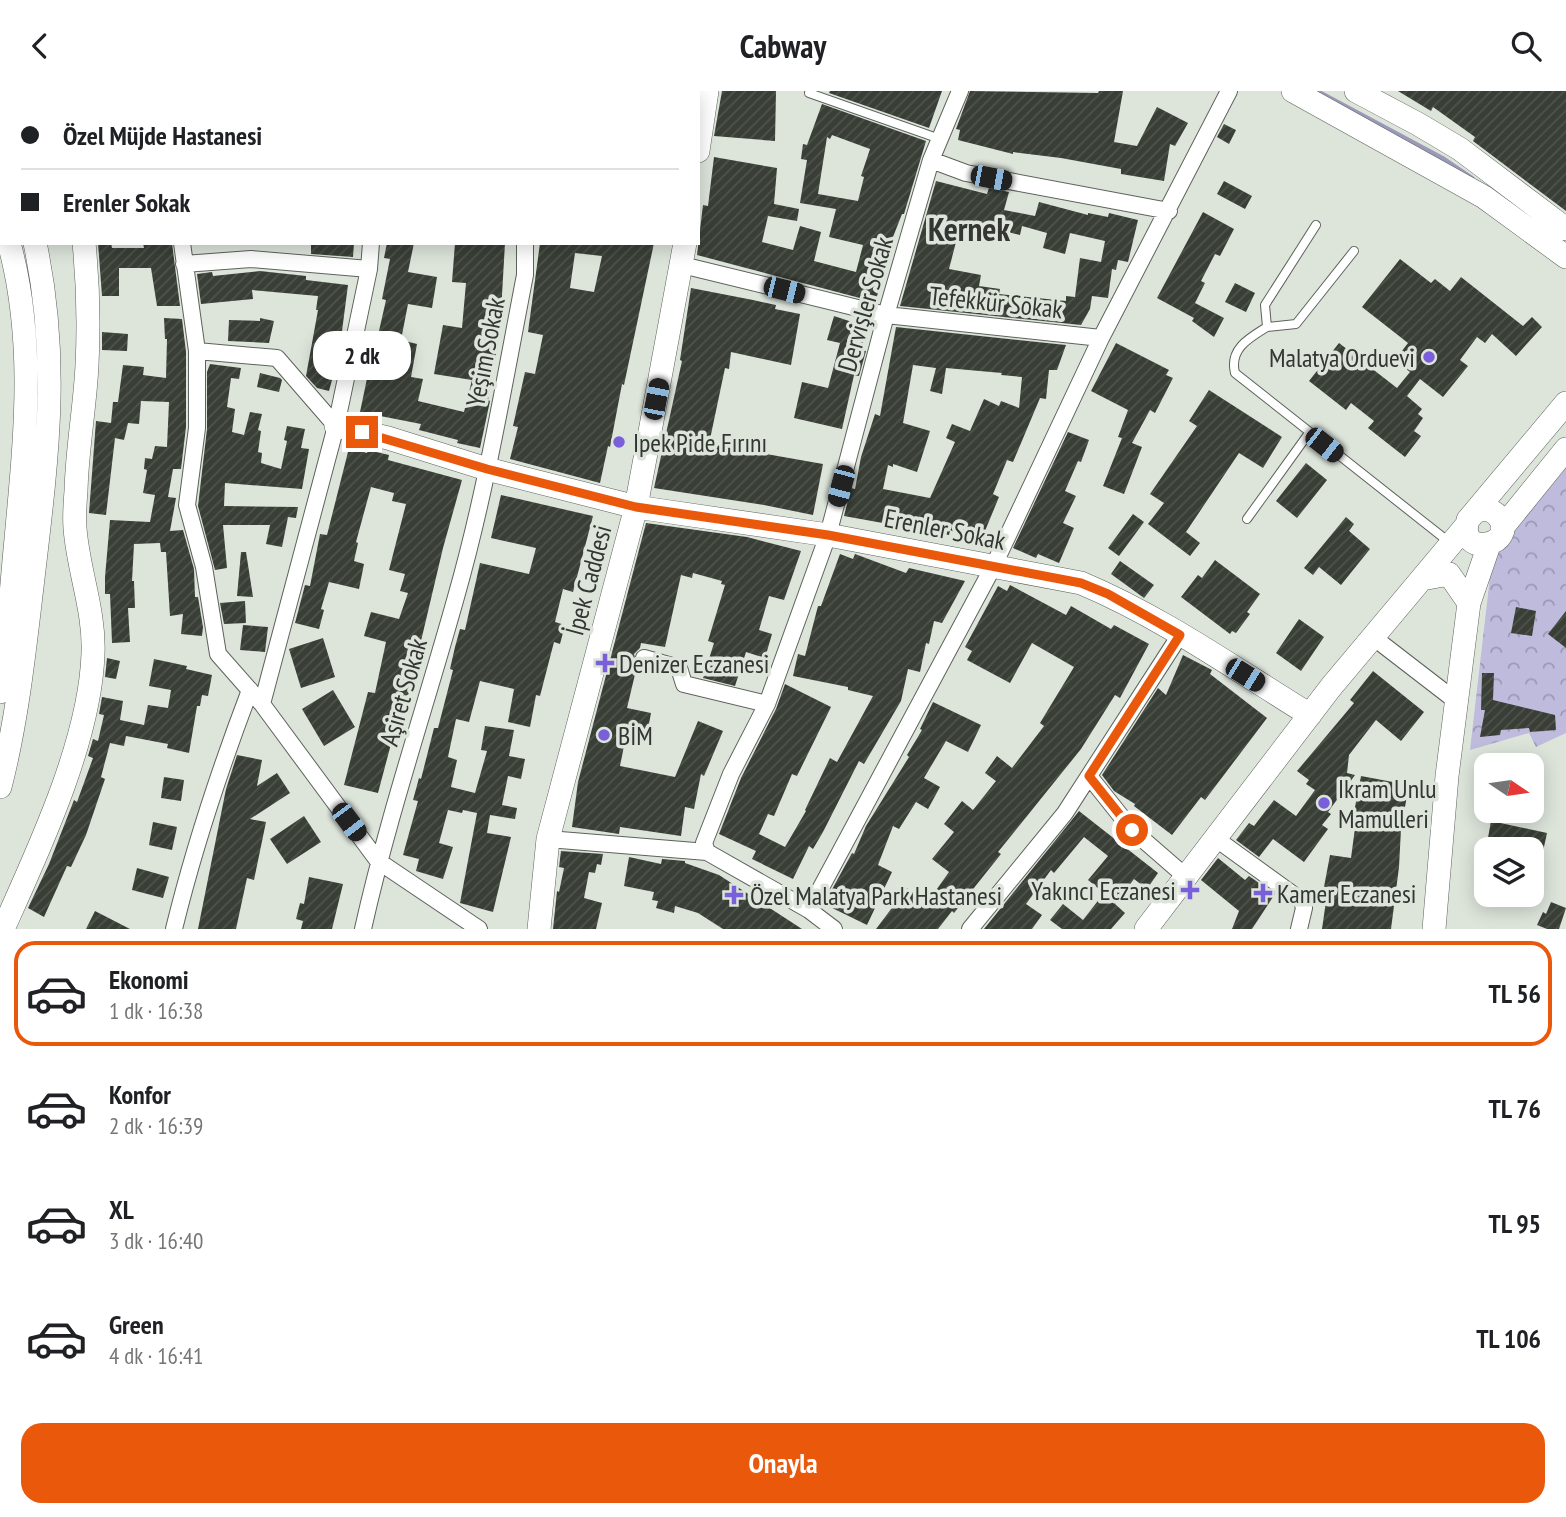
<!DOCTYPE html>
<html lang="tr">
<meta charset="utf-8">
<style>
body{margin:0;font-family:"PT Sans Narrow",sans-serif;background:#f6f6f6;color:#202124;height:100vh;display:flex;flex-direction:column;font-size:26px;white-space:nowrap}
*{box-sizing:border-box;margin:0}
p{font-size:23px;color:#757577}
.icon{flex:none;width:38px;height:38px;fill:none;stroke:currentColor;stroke-width:2;stroke-linecap:round;stroke-linejoin:round}
.map{position:relative;height:838px;overflow:hidden}
.panel{display:flex;flex-direction:column;background:#fff;flex:1}
.panel>*{flex:none}
.hud{position:absolute;left:0px;top:0px;width:700px;height:154px;box-shadow:0 4px 18px #0003;display:grid;align-content:center;height:154px;padding:0 21px;background:#fff}
.needle{width:46px;rotate:103deg}
.buttons{position:absolute;left:1474px;top:662px;display:grid;gap:14px}
.buttons a{display:grid;place-items:center;width:70px;height:70px;border-radius:14px;background:#fff;box-shadow:0 4px 18px #0003;font-size:35px}
.end{position:absolute;width:32px;height:32px;margin:-16px;border:9px solid #ea580c;background:#fff;box-shadow:0 0 0 4px #fff}
.from{border-radius:50%}
.bubble{position:absolute;height:49px;border-radius:21px;background:#fff;box-shadow:0 4px 18px #0003;font-size:23px;font-weight:700;line-height:49px;text-align:center}
.car{position:absolute;width:21px;height:42px;margin:-21px -10px;border-radius:9px;box-shadow:0 0 5px 2px #0007;background:linear-gradient(#222 24%,#8ab4d8 0 40%,#222 0 76%,#8ab4d8 0 86%,#222 0)}
.hud b{display:flex;align-items:center;gap:24px;height:66px;font-size:26px}
.hud b+b{border-top:2px solid #e0e0e0}
.hud i{width:18px;height:18px;background:#202124}
ul{padding:12px 0 0;list-style:none}
li{display:flex;align-items:center;gap:21px;height:105px;margin:0 14px 10px;padding:0 7px;border:4px solid transparent;border-radius:21px}
li div{flex:1}
li b{display:block;font-size:26px}
li em{font-style:normal;font-weight:700}
li.current{border-color:#ea580c}
li>.icon{width:63px;height:63px;stroke-width:1.5}
.action{display:flex;gap:14px;margin-top:auto;padding:14px 21px}
.action a{flex:1;height:80px;border-radius:21px;background:#ea580c;color:#fff;font-size:28px;font-weight:700;line-height:80px;text-align:center}
header{display:flex;justify-content:space-between;align-items:center;height:91px;padding:0 21px;background:#fff;font-size:32px;font-weight:700}
.map>svg:first-child{display:block}
.park{fill:url(#park-crowns)}
.lines{fill:none;stroke-linecap:round;stroke-linejoin:round}
.stream{stroke:#9b98ba;stroke-width:4.5}
.building{fill:url(#building-hatch);fill-rule:evenodd}
.lane-casing{stroke:#5c635b;stroke-width:10}
.street-casing{stroke:#5c635b;stroke-width:18}
.secondary-casing{stroke:#5c635b;stroke-width:24}
.lane{stroke:#fff;stroke-width:8}
.street{stroke:#fff;stroke-width:16}
.secondary{stroke:#fff;stroke-width:23}
.route{stroke:#ea580c;stroke-width:9}
.poi-dot{fill:#7a5fda;stroke:#dde5db;stroke-width:2.5}
.labels{text-anchor:middle;dominant-baseline:central;stroke-width:7;stroke-linejoin:round;paint-order:stroke}
.street-label{font-size:26px;fill:#333633;stroke:#dde5db}
.poi-label{font-size:26px;fill:#333633;stroke:#dde5db;text-anchor:start}
.district-label{font-size:33px;font-weight:bold;fill:#333633;stroke:#dde5db}
</style>
<header><svg class="icon" aria-label="back" viewBox="0 0 24 24"><path d="M15 5l-7 7 7 7"/></svg>Cabway<svg class="icon" aria-label="search" viewBox="0 0 24 24"><circle cx="10" cy="10" r="6"/><path d="M15 15l6 6"/></svg></header>
<div class="map">
<svg width="1566" height="838" viewBox="0 0 1566 838">
<defs>
<pattern id="park-crowns" width="20" height="18" patternUnits="userSpaceOnUse" patternTransform="scale(1.75)"><rect width="20" height="18" fill="#bebbdd"/><path d="M2 6a3 3 0 1 1 6 0M12 15a3 3 0 1 1 6 0" fill="none" stroke="#9b99b4"/></pattern>
<pattern id="building-hatch" width="6" height="6" patternUnits="userSpaceOnUse" patternTransform="scale(1.75)"><rect width="6" height="6" fill="#393f37"/><path d="M-1 1l2-2M0 6l6-6M5 7l2-2" fill="none" stroke="#4e534c"/></pattern>
</defs>
<rect width="100%" height="100%" fill="#dde5db"/>
<path class="park" d="M1566,375V642L1536,656L1529,642L1470,659L1493,460Z"/>
<g class="lines">
<path class="stream" d="M1317,0L1444,68L1472,87"/>
</g>
<path class="building" d="M722,0H776L775,50L714,45Z
M830,0H942L929,37L829,2Z
M970,0L1098,2L1099,0H1123L1114,51L1137,55L1157,16L1188,32L1175,55L1170,53L1164,90L1121,83V78L1061,67L1013,61V63L958,49L960,39L956,38Z
M1398,0H1566V120L1473,50L1475,46L1433,16L1431,20Z
M822,13L926,50L904,123H902L884,169L889,170L875,211L697,164L703,114L708,115L714,66L777,77L774,113L799,118L797,130L768,125L762,151L793,159L800,135L821,141L814,170L856,181L863,154L829,146L836,118L800,112L807,69L801,68L803,53L807,54ZM832,44L870,58L861,85L864,86L858,110L818,103L827,46L830,48Z
M1224,33L1236,39L1229,53L1217,46Z
M936,90L987,103L989,97L1009,101L1004,119L1035,125L1039,111L1088,124V122L1108,126L1109,122L1138,129L1128,171L1118,169L1116,179L1112,178L1108,207L1092,205L1090,218L1081,234L900,215ZM1022,135L1047,142L1043,157L1065,163L1070,142L1105,150L1101,171L1080,167L1075,206L1066,205V210L999,203L1000,198L979,195L981,184L949,178L956,151L959,152L962,139L997,148L999,139L1020,144Z
M1224,90L1252,105L1245,118L1217,103Z
M1203,121L1234,138L1220,165L1215,163L1201,190L1205,192L1195,212L1224,227L1214,246L1192,230L1194,227L1157,207Z
M98,152H111L112,157H144L143,152H172L180,215H157L151,177H119V205H102Z
M311,152H354L353,166L311,163Z
M387,152H414L408,181L437,186L432,217L408,213L401,249L417,253L411,286L423,288L418,310L464,321L472,289L434,283L443,234L462,237L466,192L452,191L455,152H505L500,239L488,309L490,310L480,357L457,352L458,349L419,339L421,333L360,321L369,278L380,280L388,241L379,240L386,209L382,208L390,168L384,167Z
M540,152H654L624,294L622,293L610,356L608,355L600,392L510,368L518,336L513,335L525,281L535,283L543,244L528,241ZM575,162L602,165L594,201L570,197Z
M1400,168L1431,192L1435,188L1450,200L1461,186L1523,235L1532,226L1542,236L1516,265L1492,243L1485,252L1477,246L1460,269L1468,275L1443,306L1420,288L1407,305L1422,318L1418,323L1423,327L1414,340L1421,345L1405,366L1368,337L1374,330L1351,312L1346,319L1309,290L1339,252L1397,297L1410,281L1395,269L1408,252L1362,216Z
M260,180L306,185V189L348,194L339,263L329,300L317,297L306,285L318,219H316L318,205L252,199L253,208L201,213L197,183L212,181L213,185Z
M1235,192L1255,202L1246,221L1225,211Z
M691,197L753,209L776,214L775,218L800,223L791,274L731,261L729,278L725,277L709,353L823,373L813,424L764,414L654,397L682,270L680,269Z
M834,225L867,236L861,259L866,260L859,285L854,284L842,338L794,327L802,291L828,297L840,252L827,249Z
M164,227L182,228L186,261V336L181,378H173L168,406L176,407L170,440L183,439L194,478L195,506H198L203,536L202,545L181,543L183,523L170,525L166,461H161L160,452L134,453L132,490H134L135,517H128L130,551L112,552L110,503H105V486L110,429L150,431L155,404L143,402L147,379L144,378L145,367L152,368L155,355L167,356L169,311L141,310L139,333L128,332L124,349L115,347L106,424L89,422L96,330L111,332L113,311H118L123,274L144,276L143,284L166,287L167,248H165Z
M260,227L274,230L269,252L228,250L229,229L260,230Z
M896,236L1066,254L1057,279H1049L1046,308L1040,307L1013,371L1007,369L993,403L999,406L980,452L950,439L949,444L844,425L851,397L855,398L861,366L875,323L880,325ZM913,274L936,277L930,300L942,303L946,277L1002,282L1001,284L1022,286L1019,317L1001,310L999,315L984,308L970,340L952,333L946,347L955,351L930,407L883,398L888,374L893,376V373L917,381L930,340L903,332Z
M102,241L128,243L127,260L102,259Z
M1116,252L1169,279L1166,284L1173,287L1155,322L1150,319L1132,352L1142,356L1124,403L1103,395L1122,347L1118,346L1128,319L1091,300Z
M210,273L241,277L239,288L231,287L227,316L235,318L232,341L244,344L250,321L262,323L258,339L261,340L258,361L262,362L261,372L281,378L287,350L284,349L287,335L305,338L301,357L309,358L302,398L225,392L224,415L298,416L296,427L288,426L282,456L266,453L270,434H223L227,477L215,479L198,415L207,338V281Z
M260,282L280,287L282,289L279,301L257,296Z
M1209,299L1282,346L1263,377L1239,362L1186,441L1200,452L1190,465L1148,433L1164,412L1150,403L1197,335L1189,330Z
M1068,341L1089,349L1081,371L1078,370L1065,400L1076,405L1063,432L1074,437L1059,472L1038,463L1036,467L1013,457Z
M349,357L367,362L368,359L389,364L388,369L462,389L443,457L408,605L404,604L378,702L344,694L368,601L375,602L386,551L364,545L371,521L399,528L408,502L400,500L405,483L389,479L406,413L392,410L394,402L371,396L356,451L358,452L354,470L364,473L359,498L329,491L321,518L324,519L319,538L295,532L305,494L310,495L320,443L327,444Z
M1306,372L1327,389L1297,427L1276,410Z
M501,404L593,425L573,501L563,498L555,531L565,534L560,553L554,551L540,605L536,604L530,636L508,631L514,598L480,590L469,631L456,628L448,666L457,669L451,696L475,702L487,660L481,659L485,635L514,639L509,665L525,668L521,688L508,685L502,714L517,717L515,728L490,724L487,742L511,746L493,821L460,812L477,722L463,719L462,722L448,719L439,752L453,756L443,788L416,780L419,768L403,764L418,710L413,709L419,687L421,688L434,637H438L453,579L450,578L455,556L460,538L465,539L480,472L529,483L536,457L491,447Z
M1133,423L1144,431L1119,465L1108,457Z
M1346,426L1354,433L1349,440L1370,458L1341,494L1319,476L1313,484L1304,477Z
M646,432L747,446L801,460L784,509L769,505L759,539L772,543L765,567L746,561L735,595L703,587L714,552L708,550L725,494L721,493L722,490L693,482L692,487L681,484L665,556L641,552L640,557L634,563L637,575L627,617L651,622L646,649L626,645L620,675L675,686L698,630L723,640L704,685L701,683L694,718L685,716L681,745L620,736L619,743L572,736L578,691Z
M241,461H246L253,506L237,505Z
M840,463L853,468L855,463L906,482L909,477L965,490L942,532L934,530L929,553L926,552L920,581L908,578L901,610L864,673L859,670L823,741L813,758L809,755L793,788L752,768L756,760L719,743L741,687L776,618L785,593L831,616L797,685L792,683L774,725L768,723L759,743L785,756L806,720L805,719L830,667L837,671L873,605L848,599V596L793,585L798,563L805,565L818,515H821Z
M1215,469L1260,503L1247,521L1250,523L1236,542L1232,540L1230,543L1181,506L1198,484L1202,487Z
M1120,470L1154,494L1144,507L1111,483Z
M1010,494L1066,524L1071,515L1111,538L1114,534L1149,553L1120,607L1115,604L1081,658L998,761L1001,763L954,822L952,820L938,838H876L907,797L927,812L949,781L932,768L954,741L944,733L962,710L973,719L996,690L985,682L997,665L1012,677L1044,635L1040,632L1074,576L1032,552L1010,592L967,569L972,560L965,556L998,495L1007,500Z
M245,510L246,532L224,533L220,512Z
M1516,516L1536,520L1532,545L1511,542Z
M1566,520V557L1548,543Z
M1299,528L1324,546L1301,580L1276,562Z
M243,534L268,536L265,561L240,559Z
M323,547L335,586L301,597L289,558Z
M1183,564L1212,579L1210,583L1267,627L1205,709L1201,706L1172,744L1134,715L1135,713L1114,700L1102,684L1158,597L1166,604Z
M107,567L120,570L116,588L105,586Z
M154,568L187,575L186,578L212,584L208,605L202,604L200,615H197L189,662L167,657L168,653L126,645L124,655L110,652L101,686L105,688L86,744L71,776L67,775L44,826L28,817L49,773L74,709L77,711L93,667L88,665L93,648L98,650L104,624L99,623L102,606L123,610L120,629L144,634L148,614L168,617L171,599L149,595Z
M1373,580L1424,621L1401,650L1376,629L1349,664L1347,682L1355,684L1328,721L1331,723L1322,734L1328,738L1304,771L1273,748L1259,766L1236,749L1249,732L1254,735L1274,709L1296,725L1315,699L1306,693L1309,689L1297,680L1354,612L1350,609Z
M1482,582H1494L1493,609L1555,624L1556,639L1530,641L1529,637L1501,639L1500,644L1480,646L1485,619H1481Z
M333,599L355,636L324,655L302,618Z
M933,611L981,634L968,661L946,650L924,687L940,696L928,718L916,711L899,738L893,735L878,774L892,781L867,834L824,813L852,762L854,763L866,735L909,666L907,664L922,639L920,638Z
M237,664L262,669L257,695L277,682L290,702L250,728L266,731L254,789L247,787L236,838H198L226,698Z
M1361,685L1409,694L1401,738L1399,776L1391,838H1322L1328,796H1324L1330,764L1351,767L1357,722L1354,721Z
M164,686L184,689L181,710L161,707Z
M1079,720L1158,782L1147,798L1134,788L1115,813L1125,822L1111,838H1062L1050,829L1063,813L1083,829L1104,802L1088,789L1108,765L1084,746L1054,782L1051,779L1026,813L1042,824L1032,838H984Z
M304,725L321,751L287,773L270,748Z
M1491,730L1547,742L1536,793H1531V758H1486Z
M153,731L177,736L172,759L149,754Z
M561,760L603,763L601,774L597,773L595,782L589,781L584,807L602,812L596,838H553L557,800L559,801L564,777L559,776Z
M629,766L661,773L662,768L685,770V772L719,784L802,838H723L698,822L675,815L674,822L656,817L658,810L652,809L654,801L624,795Z
M1218,767L1245,789L1249,785L1275,803L1252,838H1232L1239,820L1201,789Z
M137,777L169,786L163,807L132,799Z
M309,786L343,793L332,838H301L303,830L296,828L300,812L304,813Z
M1551,811L1566,817L1559,838H1547L1537,834L1543,821L1546,823Z
M95,820L130,838H86Z"/>
<g class="lines">
<g class="lane-casing">
<path id="lane" d="M809,2L940,48
M1316,134L1265,214L1267,236L1296,233L1354,160
M1267,236C1249,247 1229,258 1235,282L1449,451
M1247,428L1309,342"/>
</g>
<g class="street-casing">
<path id="street" d="M165,0V2
M524,0V2
M382,2V0
M931,69L966,82L1169,120
M182,152L197,260V337L187,414L204,476L218,563L262,613
M371,152L369,178L336,335L262,613L378,770L479,838
M184,173L251,168L369,178
M682,174L886,224L1101,247
M197,260L277,267L336,335
M1373,546L1456,610
M644,567L679,577L684,593L767,613
M1089,685L1132,739L1185,785
M1215,747L1302,810L1304,817L1299,838
M548,748L707,761L809,819L993,476L1101,247L1229,0
M707,761L704,752L731,683L767,613L828,444L886,224L931,69L960,0
M809,819L834,838
M174,838C194,756 220,678 250,599
M363,838C388,726 425,617 456,506C486,401 504,292 525,184V152
M970,838L1065,722L1180,544"/>
</g>
<g class="secondary-casing">
<path id="secondary" d="M48,0L50,2
M1293,0L1484,106L1566,166
M1356,0L1418,33L1460,58L1566,138
M0,54L2,58
M698,60L707,0
M0,123L2,129
M336,335L388,347L487,378L636,416L828,444L1081,492C1162,526 1235,578 1310,624
M1477,420C1485,418 1492,418 1498,425C1521,454 1456,469 1468,429L1566,312
M1502,437L1566,358
M1422,488L1449,483L1469,512
M0,601C8,551 11,499 16,448C25,348 36,251 9,152
M0,696C17,630 24,563 32,496C46,375 61,274 35,152
M3,838C39,758 90,650 93,563C95,520 78,479 75,437C74,425 75,412 76,400C77,358 85,316 87,274C89,234 88,192 84,152
M539,838L548,748L636,416L685,152
M1146,838L1331,596L1466,435
M1434,838L1447,685L1469,512L1489,454"/>
</g>
<use href="#lane" class="lane"/>
<use href="#street" class="street"/>
<use href="#secondary" class="secondary"/>
</g>
<g class="lines">
<path class="route" d="M362,341L487,378L636,416L828,444L1081,492L1108,503L1180,544L1089,685L1132,739"/>
</g>
<g class="poi-dot">
<circle cx="1429" cy="266" r="7"/>
<circle cx="619" cy="351" r="7"/>
<path d="M601.5 561.5h7v7h7v7h-7v7h-7v-7h-7v-7h7z"/>
<circle cx="604" cy="644" r="7"/>
<circle cx="1324" cy="712" r="7"/>
<path d="M1186.5 788.5h7v7h7v7h-7v7h-7v-7h-7v-7h7z"/>
<path d="M1259.5 791.5h7v7h7v7h-7v7h-7v-7h-7v-7h7z"/>
<path d="M730.5 793.5h7v7h7v7h-7v7h-7v-7h-7v-7h7z"/>
</g>
<g class="labels">
<g class="street-label">
<text transform="translate(996 211) rotate(6)">Tefekkür Sokak</text>
<text transform="translate(865 213) rotate(-74)">Dervişler Sokak</text>
<text transform="translate(485 261) rotate(-79)">Yeşim Sokak</text>
<text transform="translate(945 438) rotate(11)">Erenler Sokak</text>
<text transform="translate(588 489) rotate(-75)">İpek Caddesi</text>
<text transform="translate(403 601) rotate(-74)">Aşiret Sokak</text>
</g>
<g class="poi-label">
<text x="1415" y="266" text-anchor="end">Malatya Orduevi</text>
<text x="633" y="351">Ipek Pide Fırını</text>
<text x="619" y="572">Denizer Eczanesi</text>
<text x="618" y="644">BİM</text>
<text x="1338" y="697">Ikram Unlu<tspan x="1338" dy="30">Mamulleri</tspan></text>
<text x="1176" y="799" text-anchor="end">Yakıncı Eczanesi</text>
<text x="1277" y="802">Kamer Eczanesi</text>
<text x="750" y="804">Özel Malatya Park Hastanesi</text>
</g>
<g class="district-label">
<text x="969" y="137">Kernek</text>
</g>
</g>
</svg>
<div class="buttons">
<a><svg class="needle" viewBox="-14 -14 28 28"><path d="M0-13l5 13h-10z" fill="#e53935"/><path d="M0 13l5-13h-10z" fill="#757577"/></svg></a>
<a><svg class="icon" aria-label="layers" viewBox="0 0 24 24"><path d="M12 4l9 5-9 5-9-5zM3 14l9 5 9-5"/></svg></a>
</div>
<i class="end from" style="left:1132px;top:739px"></i>
<i class="end" style="left:362px;top:341px"></i>
<div class="bubble" style="left:313px;top:240px;width:98px">2 dk</div>
<i class="car" style="left:991px;top:87px;rotate:101deg"></i>
<i class="car" style="left:784px;top:199px;rotate:104deg"></i>
<i class="car" style="left:656px;top:308px;rotate:11deg"></i>
<i class="car" style="left:1324px;top:354px;rotate:128deg"></i>
<i class="car" style="left:841px;top:395px;rotate:195deg"></i>
<i class="car" style="left:1245px;top:584px;rotate:122deg"></i>
<i class="car" style="left:349px;top:731px;rotate:143deg"></i>
<div class="hud">
<b><i class="from"></i>Özel Müjde Hastanesi</b>
<b><i></i>Erenler Sokak</b>
</div>
</div>
<section class="panel">
<ul>
<li class="current"><svg class="icon" aria-label="car" viewBox="0 0 24 24"><path d="M5 17H2v-5l4-1 3-4h7l3 4 3 1v5h-3M9 17h6M6 11h13"/><circle cx="7" cy="17" r="2"/><circle cx="17" cy="17" r="2"/></svg><div><b>Ekonomi</b><p>1 dk · 16:38</p></div><em>TL 56</em></li>
<li><svg class="icon" aria-label="car" viewBox="0 0 24 24"><path d="M5 17H2v-5l4-1 3-4h7l3 4 3 1v5h-3M9 17h6M6 11h13"/><circle cx="7" cy="17" r="2"/><circle cx="17" cy="17" r="2"/></svg><div><b>Konfor</b><p>2 dk · 16:39</p></div><em>TL 76</em></li>
<li><svg class="icon" aria-label="car" viewBox="0 0 24 24"><path d="M5 17H2v-5l4-1 3-4h7l3 4 3 1v5h-3M9 17h6M6 11h13"/><circle cx="7" cy="17" r="2"/><circle cx="17" cy="17" r="2"/></svg><div><b>XL</b><p>3 dk · 16:40</p></div><em>TL 95</em></li>
<li><svg class="icon" aria-label="car" viewBox="0 0 24 24"><path d="M5 17H2v-5l4-1 3-4h7l3 4 3 1v5h-3M9 17h6M6 11h13"/><circle cx="7" cy="17" r="2"/><circle cx="17" cy="17" r="2"/></svg><div><b>Green</b><p>4 dk · 16:41</p></div><em>TL 106</em></li>
</ul>
<div class="action"><a>Onayla</a></div>
</section>
